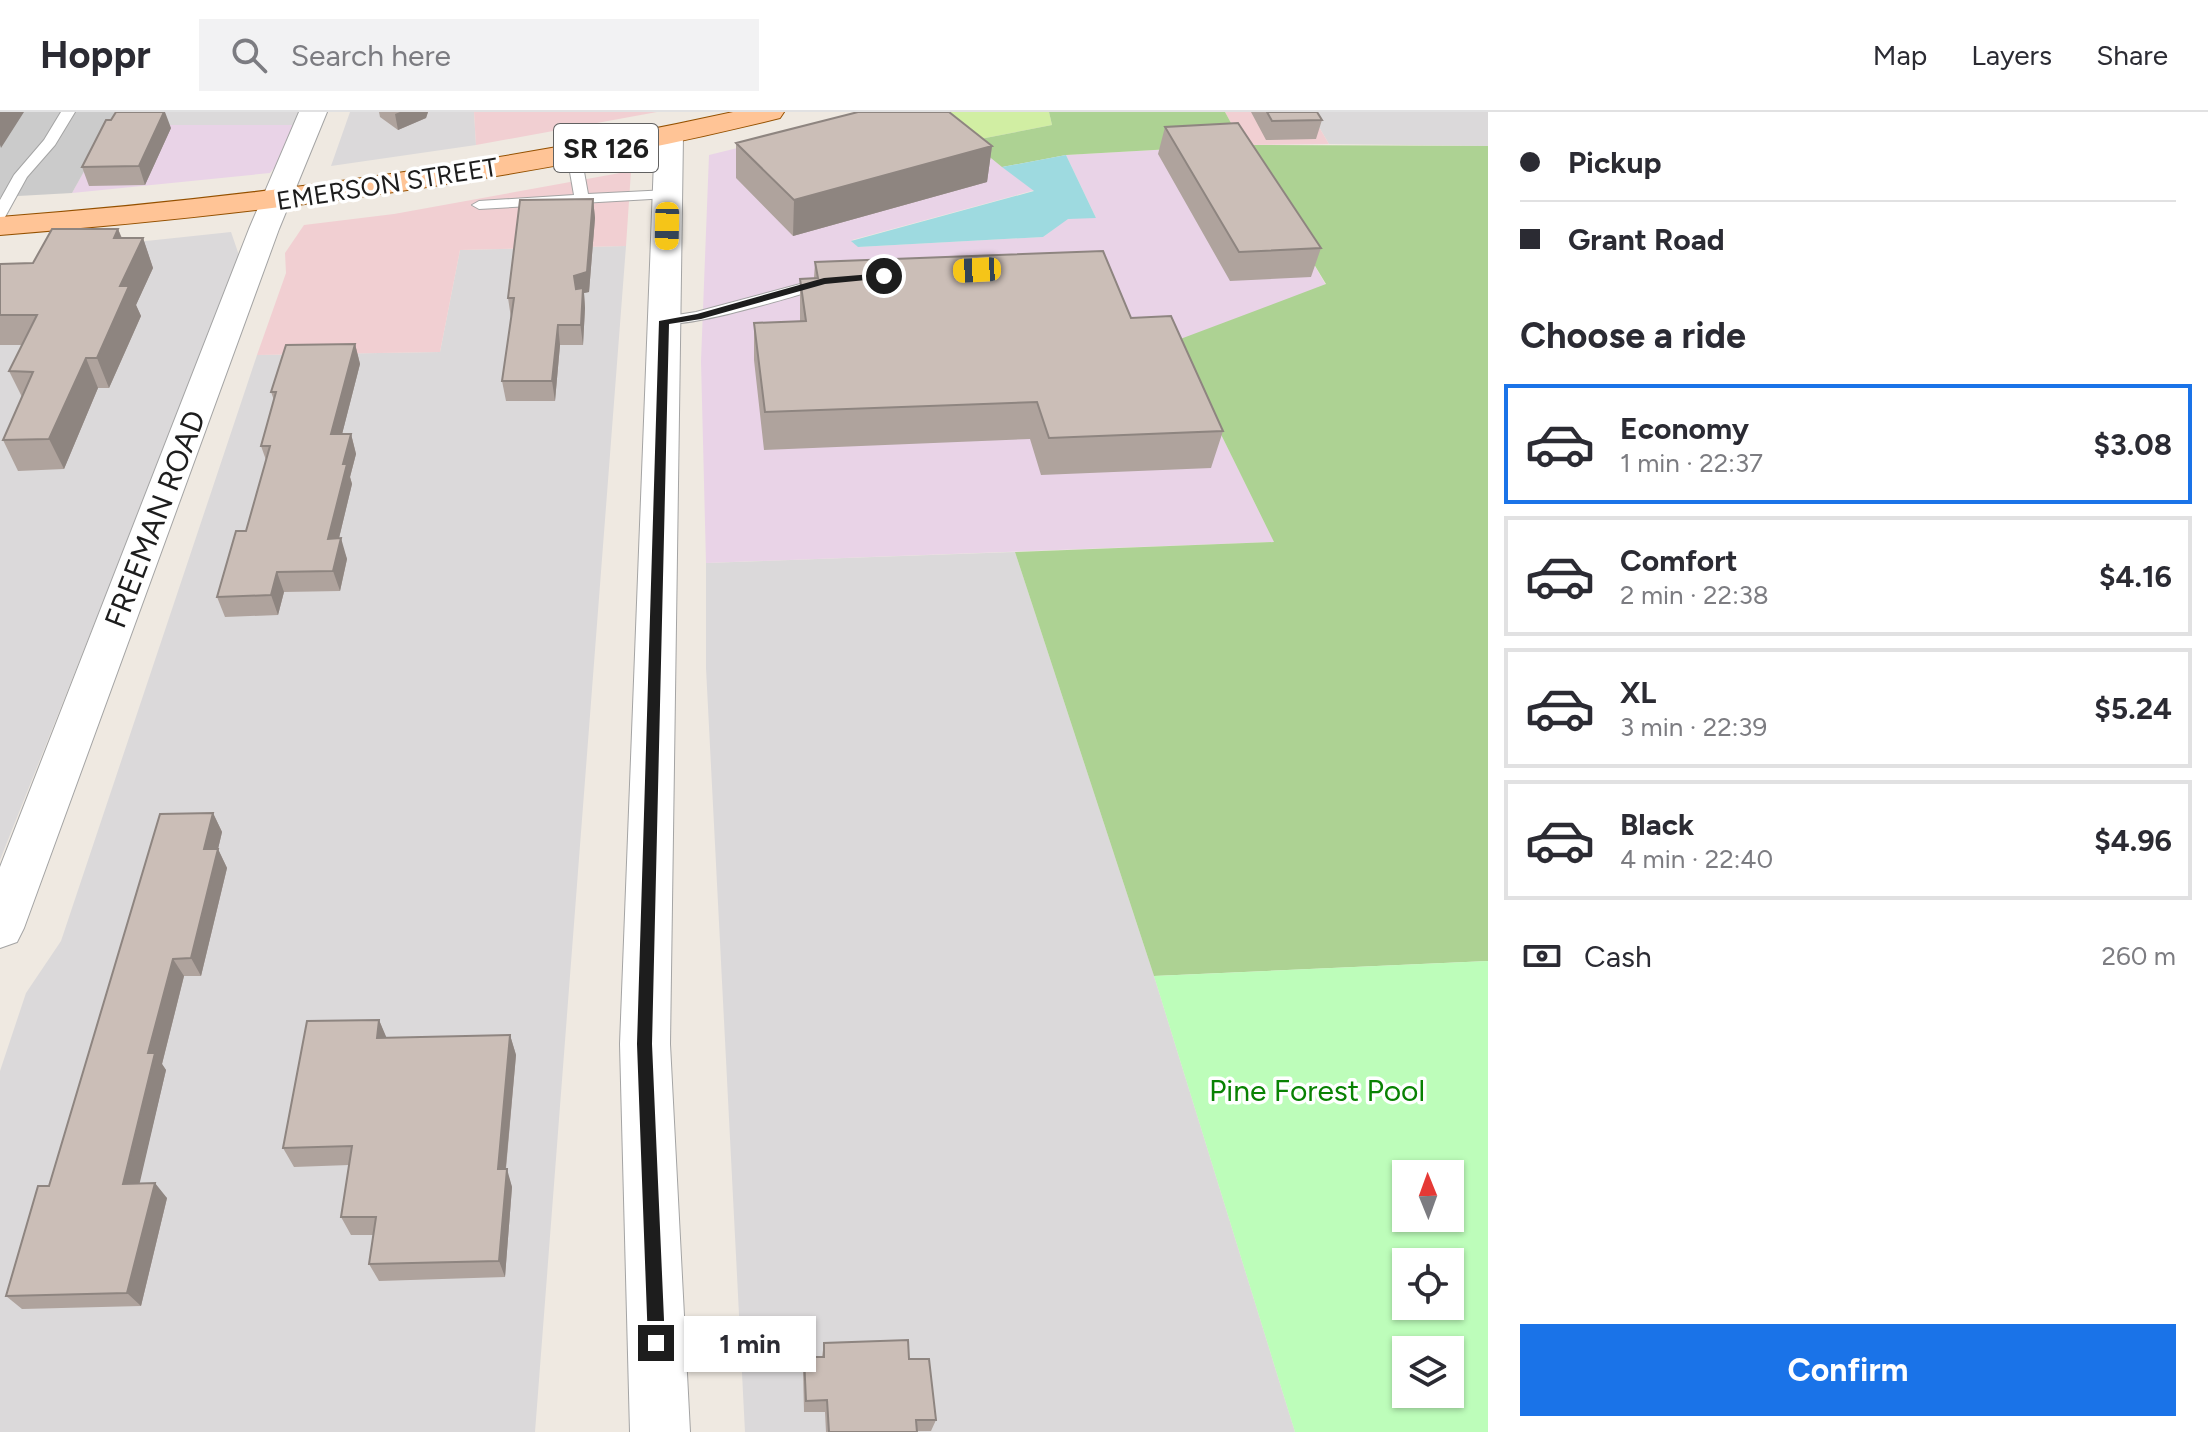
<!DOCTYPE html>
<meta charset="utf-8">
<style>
body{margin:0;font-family:Figtree,sans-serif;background:#f2f2f3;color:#2b2b33;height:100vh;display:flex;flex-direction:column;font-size:30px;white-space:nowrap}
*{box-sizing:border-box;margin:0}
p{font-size:26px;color:#7c7c81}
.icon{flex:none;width:44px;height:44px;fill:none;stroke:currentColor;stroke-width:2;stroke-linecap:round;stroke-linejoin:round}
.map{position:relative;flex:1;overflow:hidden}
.details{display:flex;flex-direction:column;background:#fff;width:720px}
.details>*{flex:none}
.hud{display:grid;align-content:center;height:176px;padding:0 32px;background:#fff}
.needle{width:52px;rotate:359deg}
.controls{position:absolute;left:1392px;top:1048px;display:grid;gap:16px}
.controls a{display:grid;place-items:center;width:72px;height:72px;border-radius:0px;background:#fff;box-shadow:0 2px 6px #0004;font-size:40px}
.end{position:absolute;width:36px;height:36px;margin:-18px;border:10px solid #1d1d1d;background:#fff;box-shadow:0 0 0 4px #fff}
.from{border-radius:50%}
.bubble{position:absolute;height:56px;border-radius:0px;background:#fff;box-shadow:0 2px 6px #0004;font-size:26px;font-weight:700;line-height:56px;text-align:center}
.car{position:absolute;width:24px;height:48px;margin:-24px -12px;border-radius:10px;box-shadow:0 0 6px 2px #0007;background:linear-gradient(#f5c518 24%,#345 0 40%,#f5c518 0 76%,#345 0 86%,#f5c518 0)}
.hud b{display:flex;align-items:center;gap:28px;height:76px;font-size:30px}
.hud b+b{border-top:2px solid #e1e1e2}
.hud i{width:20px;height:20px;background:#2b2b33}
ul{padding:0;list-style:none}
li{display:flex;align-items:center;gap:24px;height:120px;margin:0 16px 12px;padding:0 16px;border:4px solid #e1e1e2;border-radius:0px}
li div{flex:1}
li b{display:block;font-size:30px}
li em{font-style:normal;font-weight:700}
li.active{border-color:#1a73e8}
li>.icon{width:72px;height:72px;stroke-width:1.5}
h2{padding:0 32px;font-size:36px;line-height:96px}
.pay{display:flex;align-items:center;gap:20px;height:88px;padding:0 32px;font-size:30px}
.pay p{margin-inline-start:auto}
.action{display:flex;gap:16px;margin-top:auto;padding:16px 32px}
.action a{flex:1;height:92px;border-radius:0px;background:#1a73e8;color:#fff;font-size:32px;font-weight:700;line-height:92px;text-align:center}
header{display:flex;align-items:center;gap:48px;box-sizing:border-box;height:112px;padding:0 40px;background:#fff;border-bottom:2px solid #e1e1e2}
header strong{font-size:38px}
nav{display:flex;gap:44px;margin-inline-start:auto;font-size:28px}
.search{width:560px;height:72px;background:#f2f2f3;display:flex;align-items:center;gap:20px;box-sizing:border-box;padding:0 28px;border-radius:0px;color:#7c7c81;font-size:30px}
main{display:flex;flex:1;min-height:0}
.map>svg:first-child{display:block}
.residential{fill:#dbd9da}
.commercial{fill:#f1cfd2}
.industrial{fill:#e9d3e7}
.religious{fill:#cbcbcb}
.grass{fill:#d1eea3}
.forest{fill:#add293}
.park{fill:#bdfdba;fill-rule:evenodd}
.water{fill:#9edae0}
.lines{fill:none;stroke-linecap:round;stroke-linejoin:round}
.lane-casing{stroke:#a4a4a4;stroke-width:2}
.street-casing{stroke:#a4a4a4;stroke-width:2}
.primary-casing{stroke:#955100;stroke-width:2}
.lane{fill:#fff;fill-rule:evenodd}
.street{fill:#fff;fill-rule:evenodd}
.primary{fill:#ffc496;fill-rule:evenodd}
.wall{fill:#afa39d}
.shaded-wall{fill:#8e8580}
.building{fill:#cbbeb7;stroke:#8e8580;stroke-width:2}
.route{fill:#1d1d1d}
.labels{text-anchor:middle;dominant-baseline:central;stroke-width:7;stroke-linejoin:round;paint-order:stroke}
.far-street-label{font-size:26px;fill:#1d1d1d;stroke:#fff}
.shield{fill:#fff;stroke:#616161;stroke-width:2}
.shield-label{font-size:28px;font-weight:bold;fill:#1d1d1d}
.street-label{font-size:30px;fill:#1d1d1d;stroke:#fff}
.park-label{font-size:30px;fill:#098203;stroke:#fff}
</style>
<header>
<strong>Hoppr</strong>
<div class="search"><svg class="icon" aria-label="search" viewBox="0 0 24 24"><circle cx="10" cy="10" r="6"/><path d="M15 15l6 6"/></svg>Search here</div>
<nav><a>Map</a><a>Layers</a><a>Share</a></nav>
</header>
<main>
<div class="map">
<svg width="1488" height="1320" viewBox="0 0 1488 1320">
<rect width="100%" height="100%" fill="#efe9e1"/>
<path class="residential" d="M117,0H301L296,13H109Z
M350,0H474L476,33L331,54Z
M1310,0H1488V34L1329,32Z
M231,120L240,146L0,748V231L52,139Z
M626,134L535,1320H0V959L26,881L61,829L257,243L440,240L460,138Z
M1015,440L1154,864L1295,1320H745L706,556V451Z"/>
<path class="commercial" d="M474,0H657L476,33Z
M1225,0H1310L1329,32L1243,33Z
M631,59L626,134L460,138L440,240L257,243L286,161L285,141L304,113L394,102Z"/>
<path class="industrial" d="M884,0H933L1035,78L852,128L858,135L1043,125L1068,106H1096L1066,43L1243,33L1326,173L1176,230L1274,430L706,451L701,249L709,43Z
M109,13H296L283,45L270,61L72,81Z"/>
<path class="religious" d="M0,0H117L72,81L0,85Z"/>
<path class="grass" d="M933,0H1049L1052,13L970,29Z"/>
<path class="forest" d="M1049,0H1225L1243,33L1488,34V849L1154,864L1015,440L1274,430L1175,229L1326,172L1242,33L1066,43L1002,55L970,29L1052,13Z"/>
<path class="park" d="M1488,849V1320H1295L1154,864ZM1406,1062H1450V1106H1406ZM1406,1150H1450V1194H1406ZM1406,1238H1450V1282H1406Z"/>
<path class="water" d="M1066,43L1096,106L1068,107L1043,125L858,135L851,129L1034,79L1002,55Z"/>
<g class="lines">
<g class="lane-casing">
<path id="lane" d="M61,0H75L55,33L27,65L5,105L0,106V88L14,63L44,28Z
M574,39L581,43L588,82L668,78L675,82L668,86L479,97L472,93L479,89L574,83L567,43Z
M830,164L838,169L836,172C808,180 672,223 656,209L658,206L696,200Z"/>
</g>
<g class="street-casing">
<path id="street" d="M299,0H327L279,117L24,816L17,830L0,836V755L249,117Z
M669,15L679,17L683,23L670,932L690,1320H630L620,932L655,23L659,17Z"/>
</g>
<g class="primary-casing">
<path id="primary" d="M733,0H784L780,6C524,69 262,102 0,123V105C247,86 491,53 733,0Z"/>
</g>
<use href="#lane" class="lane"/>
<use href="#street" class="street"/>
<use href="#primary" class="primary"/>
</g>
<path class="wall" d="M379,0H428L426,6L398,18L380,5Z
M1251,0H1317L1322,8L1316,27L1266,28Z
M1165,15L1321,136L1311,165L1230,169L1158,42Z
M171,16L145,73L89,74L82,55Z
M736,31L992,34L987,70L793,124L736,66Z
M593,87L595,106L589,180L584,181L585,196L583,233H560L555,289H506L502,269L511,206L508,186Z
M118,117L122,126H143L153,156L136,193L141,204L109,276H98L64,357L18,359L3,328L22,285L9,259L22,233H0V152L33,151Z
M815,150L1131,206L1223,319L1211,356L1041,363L1030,327L764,338L754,248V211L800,209V167L814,166Z
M355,232L360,252L342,322H351L356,342L350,365L352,372L339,426L347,447L340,479L284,480L278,503L225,505L217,485L246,419L266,348L261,334L274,288L271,280Z
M213,701L222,720L218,737L227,756L201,864H184L162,952L166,958L139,1071L167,1086L141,1194L22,1197L6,1184Z
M379,908L386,926L510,923L516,943L506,1057L512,1075L505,1165L379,1169L369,1152L373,1123H351L341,1105L349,1053L294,1055L283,1036Z
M824,1231L909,1247L936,1308L931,1319L826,1320L825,1300H804L803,1258L804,1245H822Z"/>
<path class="shaded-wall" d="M0,0H24L1,36L0,33Z
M164,0H165L171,16L145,73L139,54Z
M400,0H428L426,6L398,18L395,2Z
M992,34L987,70L793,124L794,88Z
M593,87L595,106L589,180L584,181L585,196L583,233L574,164Z
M118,117L129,146L114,126Z
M143,126L153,156L136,193L141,204L109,276L97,246L120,174Z
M558,213L560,233L555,289L552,269Z
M355,232L360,252L337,342L331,322Z
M86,246L98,276L64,357L49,327Z
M351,322L356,342L350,365L352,372L334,447L328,427L343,352Z
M341,426L347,447L340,479L333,459Z
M277,460L284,480L278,503L271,483Z
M213,701L222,720L218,737L227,756L201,864L191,846L204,737Z
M173,847L184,864L162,952L166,958L136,1087L123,1072L148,941Z
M379,908L388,929L377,926Z
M510,923L516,943L504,1075L498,1057Z
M507,1057L512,1075L505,1165L499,1149Z
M155,1071L167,1086L141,1194L127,1181Z"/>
<path class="building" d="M116,0H164L139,54L82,55L106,8H111Z
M858,0H949L992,34L794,88L736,31Z
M1267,0H1317L1322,8L1272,9Z
M1238,11L1321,136L1239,140L1165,15Z
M593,87L587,160L574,164L576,177L583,176L581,213H558L552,269H502L514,186H508L520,88Z
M52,117H118L114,126H143L120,174H129L97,246H86L49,327L3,328L33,260L9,259L37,203H0V152L33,151Z
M1103,139L1131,206L1171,204L1223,319L1049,326L1037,290L765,300L754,211L806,209L800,167L818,166L815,150Z
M355,232L331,322H351L343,352H347L328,427L341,426L333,459L277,460L271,483L217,485L236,419H246L270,334H261L276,280H271L286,233Z
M213,701L204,737H218L191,846L173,847L148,941H155L123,1072L155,1071L127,1181L6,1184L38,1074H49L160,702Z
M379,908L377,926L510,923L498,1057H507L499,1149L369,1152L376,1105H341L352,1034L283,1036L307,909Z
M908,1228L909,1247H929L936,1308H916L917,1320H829L827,1288L806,1289L804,1245H824V1231Z"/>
<path class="route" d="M884,161L887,166L825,172L701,207L669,212L652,932L665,1231L662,1237L656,1239L650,1237L648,1231L637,932L659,209L697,202L824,166Z"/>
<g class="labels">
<g class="far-street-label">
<text transform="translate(387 72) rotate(-9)">EMERSON STREET</text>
</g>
<rect class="shield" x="554" y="12" width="104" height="48" rx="6"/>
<g class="shield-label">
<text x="606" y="36">SR 126</text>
</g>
<g class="street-label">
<text transform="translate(155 407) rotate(-69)">FREEMAN ROAD</text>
</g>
<g class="park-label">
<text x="1317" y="978">Pine Forest Pool</text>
</g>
</g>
</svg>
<div class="controls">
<a><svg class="needle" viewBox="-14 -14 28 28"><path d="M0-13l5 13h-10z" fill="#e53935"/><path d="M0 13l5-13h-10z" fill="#7c7c81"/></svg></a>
<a><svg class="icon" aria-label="locate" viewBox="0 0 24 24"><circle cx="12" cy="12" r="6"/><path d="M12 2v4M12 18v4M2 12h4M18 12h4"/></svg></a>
<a><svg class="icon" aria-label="layers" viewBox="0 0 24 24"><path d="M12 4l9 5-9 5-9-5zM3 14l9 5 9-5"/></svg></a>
</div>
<i class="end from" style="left:884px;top:164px"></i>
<i class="end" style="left:656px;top:1231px"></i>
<div class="bubble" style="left:684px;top:1204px;width:132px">1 min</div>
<i class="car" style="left:667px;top:114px;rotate:181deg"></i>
<i class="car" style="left:977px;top:158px;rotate:267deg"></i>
</div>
<section class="details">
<div class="hud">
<b><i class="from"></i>Pickup</b>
<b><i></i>Grant Road</b>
</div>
<h2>Choose a ride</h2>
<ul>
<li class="active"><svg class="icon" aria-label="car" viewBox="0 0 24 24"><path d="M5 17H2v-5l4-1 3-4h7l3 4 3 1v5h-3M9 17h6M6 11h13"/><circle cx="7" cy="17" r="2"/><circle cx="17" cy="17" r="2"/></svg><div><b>Economy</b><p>1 min · 22:37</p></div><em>$3.08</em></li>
<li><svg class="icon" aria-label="car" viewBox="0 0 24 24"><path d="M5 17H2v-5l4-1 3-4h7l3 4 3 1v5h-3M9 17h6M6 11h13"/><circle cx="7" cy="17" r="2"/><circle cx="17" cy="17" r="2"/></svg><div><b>Comfort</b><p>2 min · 22:38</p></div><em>$4.16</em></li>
<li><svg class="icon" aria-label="car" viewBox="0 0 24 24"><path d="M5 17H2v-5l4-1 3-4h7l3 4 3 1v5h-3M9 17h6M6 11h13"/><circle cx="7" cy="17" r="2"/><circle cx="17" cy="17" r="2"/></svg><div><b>XL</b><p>3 min · 22:39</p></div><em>$5.24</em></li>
<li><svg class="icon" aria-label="car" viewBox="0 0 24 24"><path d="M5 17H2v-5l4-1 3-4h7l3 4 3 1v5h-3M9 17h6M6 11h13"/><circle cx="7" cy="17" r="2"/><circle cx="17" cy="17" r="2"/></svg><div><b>Black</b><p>4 min · 22:40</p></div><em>$4.96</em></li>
</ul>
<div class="pay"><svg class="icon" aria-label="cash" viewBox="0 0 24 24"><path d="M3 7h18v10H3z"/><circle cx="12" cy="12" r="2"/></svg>Cash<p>260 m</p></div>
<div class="action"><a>Confirm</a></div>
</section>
</main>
